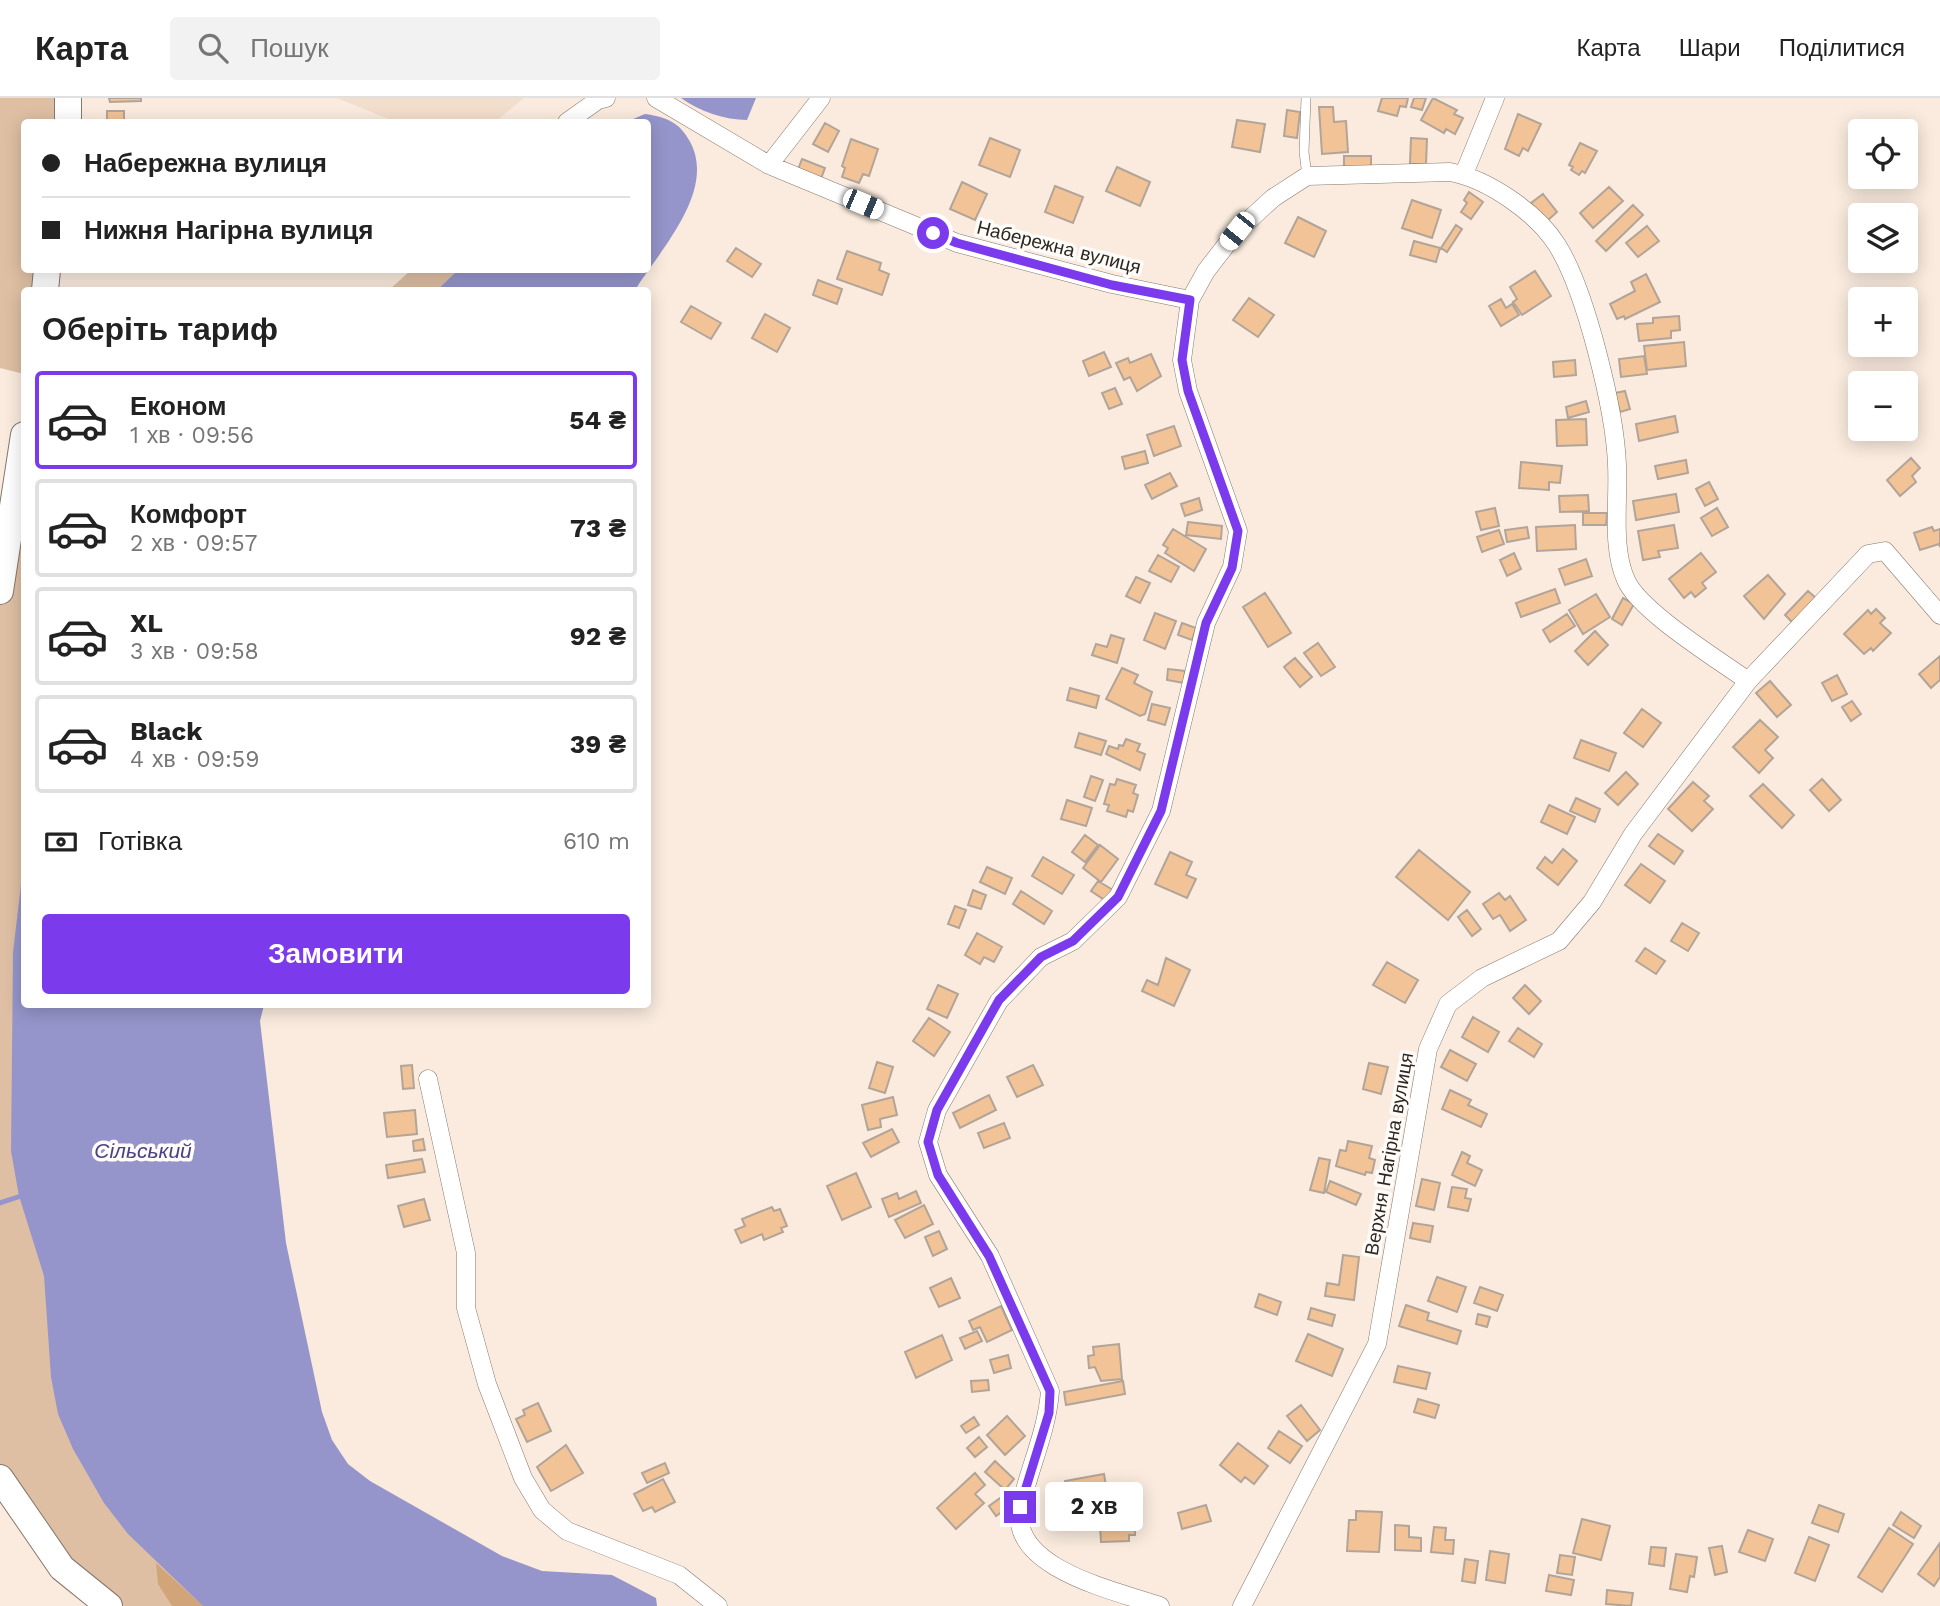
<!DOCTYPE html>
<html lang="uk">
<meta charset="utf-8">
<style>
body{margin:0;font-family:"Work Sans",sans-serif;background:#f2f2f2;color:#222;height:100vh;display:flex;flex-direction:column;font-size:26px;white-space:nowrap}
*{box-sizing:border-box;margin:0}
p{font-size:23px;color:#767676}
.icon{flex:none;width:38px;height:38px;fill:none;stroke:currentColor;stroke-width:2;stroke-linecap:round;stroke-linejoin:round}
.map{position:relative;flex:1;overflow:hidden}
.drawer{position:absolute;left:21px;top:189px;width:630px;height:721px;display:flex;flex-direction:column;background:#fff;border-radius:7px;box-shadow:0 4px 18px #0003}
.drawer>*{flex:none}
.banner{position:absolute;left:21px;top:21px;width:630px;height:154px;border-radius:7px;box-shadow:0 4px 18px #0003;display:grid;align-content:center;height:154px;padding:0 21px;background:#fff}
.tools{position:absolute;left:1848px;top:21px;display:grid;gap:14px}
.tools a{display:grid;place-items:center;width:70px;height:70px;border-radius:7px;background:#fff;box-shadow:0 4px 18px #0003;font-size:35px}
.end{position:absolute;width:32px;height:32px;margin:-16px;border:9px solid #7c3aed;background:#fff;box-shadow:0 0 0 4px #fff}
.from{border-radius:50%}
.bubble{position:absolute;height:49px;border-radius:7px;background:#fff;box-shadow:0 4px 18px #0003;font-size:23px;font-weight:700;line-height:49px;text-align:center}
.car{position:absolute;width:21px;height:42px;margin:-21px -10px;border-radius:9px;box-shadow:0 0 5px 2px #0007;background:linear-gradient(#fff 24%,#345 0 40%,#fff 0 76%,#345 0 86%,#fff 0)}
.banner b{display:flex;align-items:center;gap:24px;height:66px;font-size:26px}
.banner b+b{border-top:2px solid #e0e0e0}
.banner i{width:18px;height:18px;background:#222}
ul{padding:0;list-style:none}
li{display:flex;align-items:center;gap:21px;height:98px;margin:0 14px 10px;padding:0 7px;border:4px solid #e0e0e0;border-radius:7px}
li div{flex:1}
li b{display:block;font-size:26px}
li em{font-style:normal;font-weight:700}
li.active{border-color:#7c3aed}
li>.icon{width:63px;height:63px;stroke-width:1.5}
h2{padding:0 21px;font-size:32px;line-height:84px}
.pay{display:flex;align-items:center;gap:18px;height:77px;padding:0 21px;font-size:26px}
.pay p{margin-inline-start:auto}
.action{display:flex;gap:14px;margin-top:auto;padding:14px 21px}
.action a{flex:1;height:80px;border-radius:7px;background:#7c3aed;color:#fff;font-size:28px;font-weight:700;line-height:80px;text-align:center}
header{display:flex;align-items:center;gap:42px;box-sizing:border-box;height:98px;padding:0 35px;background:#fff;border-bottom:2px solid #e0e0e0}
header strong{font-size:33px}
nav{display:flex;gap:38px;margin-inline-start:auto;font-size:24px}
.search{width:490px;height:63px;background:#f2f2f2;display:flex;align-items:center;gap:18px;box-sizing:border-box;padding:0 24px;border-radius:7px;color:#767676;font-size:26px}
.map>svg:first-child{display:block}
.built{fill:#f2decb}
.green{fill:#debfa3}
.forest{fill:#d2a479}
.water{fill:#9695cb}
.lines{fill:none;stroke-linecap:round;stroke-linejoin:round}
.stream{stroke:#9695cb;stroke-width:5}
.building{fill:#f2c396;stroke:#b2a498;stroke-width:2}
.service-casing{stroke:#85786c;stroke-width:10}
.minor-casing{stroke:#85786c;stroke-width:19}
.secondary-casing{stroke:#85786c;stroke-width:28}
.service{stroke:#fff;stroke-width:9}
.minor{stroke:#fff;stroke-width:18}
.secondary{stroke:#fff;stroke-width:26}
.route{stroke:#7c3aed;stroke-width:9}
.labels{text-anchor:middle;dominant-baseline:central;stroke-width:7;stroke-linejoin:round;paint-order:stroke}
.street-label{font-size:19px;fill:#2e2823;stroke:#fefbf8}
.water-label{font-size:21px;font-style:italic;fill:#494286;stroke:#fefbf8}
</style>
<header>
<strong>Карта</strong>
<div class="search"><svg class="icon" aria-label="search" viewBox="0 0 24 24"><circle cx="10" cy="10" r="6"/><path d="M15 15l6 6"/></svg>Пошук</div>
<nav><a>Карта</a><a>Шари</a><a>Поділитися</a></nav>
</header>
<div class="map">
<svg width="1940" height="1508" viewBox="0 0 1940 1508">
<rect width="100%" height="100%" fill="#faebde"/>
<path class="built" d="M337,0H524L495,24H396Z"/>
<path class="green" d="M0,0H68V24H24V172H47L45,192H24V276L0,270Z
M411,172H458L437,192H389Z
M24,337V906L214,1508H109L0,1380V493Z"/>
<path class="forest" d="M156,1465L203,1508H172L158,1486Z"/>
<path class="water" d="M681,0H756L747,22C725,22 699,13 681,0Z
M645,16C666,19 679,24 689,42C718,91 661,151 635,192H437L458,172H648V24H626Z
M24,762V906L264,907L260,923L286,1145L322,1314L332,1342L348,1366L370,1383L502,1458L542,1473L612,1477L656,1500L657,1508H203L128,1436L104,1405L73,1351L58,1316L51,1279L44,1178L19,1098L11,1053L13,854Z"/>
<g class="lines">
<path class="stream" d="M0,1105L24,1097"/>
</g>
<path class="building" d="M109,0H141V3L110,4Z
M1382,0H1408L1406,9L1400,8L1397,18L1378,13Z
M1414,0H1426L1422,12L1411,9Z
M1433,0L1457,12L1454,16L1463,20L1455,36L1446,31L1444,35L1421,22Z
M1319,9H1333L1334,24L1346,23L1348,54L1322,56Z
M1287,12L1300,14L1297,40L1284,38Z
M107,13H124V24H107Z
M1518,16L1541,26L1528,53L1523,50L1519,58L1505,51Z
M1237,22L1265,26L1260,54L1232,49Z
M825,25L839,33L828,54L813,46Z
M990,40L1020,52L1010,79L979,67Z
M1411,40L1427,41L1426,66H1410Z
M851,41L878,51L869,78L863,76L859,85L842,79L845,70L842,68Z
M1580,45L1597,53L1585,75L1582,73L1579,77L1571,72L1573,69L1569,67Z
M1344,58H1371V71H1344Z
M802,61L825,70L820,83L797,74Z
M1117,69L1150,84L1140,108L1106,93Z
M962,84L987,96L975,122L950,111Z
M1055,88L1083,99L1073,125L1045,114Z
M1609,89L1623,103L1593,130L1580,115Z
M1469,94L1483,104L1471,121L1461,114L1467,105L1464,102Z
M1543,96L1557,114L1546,124L1531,105Z
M1412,102L1441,112L1432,140L1402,130Z
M1633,107L1643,117L1606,153L1596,143Z
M1298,119L1326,133L1314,159L1285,145Z
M1456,127L1462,131L1447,154L1441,150Z
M1647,128L1659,143L1638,159L1626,145Z
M1414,143L1440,150L1436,164L1410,157Z
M736,150L761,166L752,179L727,163Z
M847,153L881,165L879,172L889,176L882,197L837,181Z
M1535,173L1551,198L1522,217L1513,204L1517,201L1510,189Z
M1646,176L1660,204L1625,221L1624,218L1617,221L1610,206L1635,193L1631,184Z
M818,182L842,191L837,206L813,197Z
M1249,200L1274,217L1258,239L1233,222Z
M1501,201L1506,210L1512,206L1519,217L1501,228L1489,208Z
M691,208L721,225L711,241L681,224Z
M765,216L790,230L777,254L752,240Z
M1679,218L1680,232L1671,233V240L1639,243L1637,226L1653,225V220Z
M1684,244L1686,268L1647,272L1644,248Z
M1104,254L1111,269L1089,278L1083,263Z
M1151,256L1161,278L1137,293L1130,279L1124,282L1116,265L1128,260L1130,265Z
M1644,258L1647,276L1621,279L1619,261Z
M1575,262L1576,277L1554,279L1553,264Z
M1115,290L1122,306L1109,311L1102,295Z
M1625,293L1630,311L1620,314L1615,295Z
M1586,303L1589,314L1568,320L1566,309Z
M1675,318L1678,334L1639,343L1636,326Z
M1586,321L1587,347L1557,348L1556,322Z
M1174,328L1181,348L1154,358L1147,337Z
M1145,353L1148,365L1125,371L1122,359Z
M1911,360L1920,370L1912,378L1916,384L1900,398L1887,382Z
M1686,362L1688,375L1658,381L1655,368Z
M1521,364L1562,368L1560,385L1549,384V392L1519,390Z
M1170,375L1177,388L1152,401L1145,387Z
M1709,384L1718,401L1705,408L1696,391Z
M1676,396L1679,414L1636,422L1633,403Z
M1588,397L1589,413L1560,414L1559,398Z
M1199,400L1202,412L1185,418L1181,406Z
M1495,410L1499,428L1481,432L1476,414Z
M1717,410L1728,429L1712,438L1701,420Z
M1583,415H1607L1606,427H1583Z
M1188,424L1222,428L1221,441L1186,437Z
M1575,427L1576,451L1537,453L1536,429Z
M1674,427L1678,450L1658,453L1660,459L1643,462L1638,433Z
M1527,429L1529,440L1507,444L1505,432Z
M1932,429L1934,433L1940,431V449L1939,446L1920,452L1914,435Z
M1173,431L1206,451L1194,473L1165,455L1168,450L1163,447Z
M1499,432L1504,446L1482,454L1477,439Z
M1514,455L1521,471L1507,478L1500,462Z
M1701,455L1716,474L1702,485L1706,490L1695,499L1691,494L1684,500L1669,481Z
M1158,457L1179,469L1171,484L1149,473Z
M1586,461L1592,478L1565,487L1559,471Z
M1768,477L1785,496L1764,521L1744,498Z
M1136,479L1150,485L1140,505L1126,498Z
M1555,491L1560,505L1521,519L1516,505Z
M1808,493L1816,500L1793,525L1785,517Z
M1265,495L1291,535L1268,549L1243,509Z
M1596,496L1610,519L1583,536L1569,512Z
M1623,500L1634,506L1622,527L1612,521Z
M1876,511L1885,520L1880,525L1891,535L1873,553L1871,550L1864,556L1844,536L1868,512L1871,516Z
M1155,515L1176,523L1165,551L1144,542Z
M1567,516L1575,528L1550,544L1543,532Z
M1182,525L1196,530L1192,542L1178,537Z
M1595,533L1608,547L1588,567L1575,553Z
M1111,537L1124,541L1117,565L1092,557L1096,546L1107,549Z
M1318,545L1335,569L1321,578L1304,555Z
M1940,558V582L1931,590L1919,576Z
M1295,560L1312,579L1300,589L1284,569Z
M1122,570L1138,577L1134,585L1152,594L1145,616L1140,618L1106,601Z
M1168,571L1185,573L1184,585L1167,582Z
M1837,577L1847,596L1832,603L1822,585Z
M1770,583L1791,607L1777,619L1756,595Z
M1070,590L1099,598L1096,610L1067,602Z
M1852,603L1861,616L1851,623L1842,609Z
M1152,606L1170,610L1165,627L1148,622Z
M1642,611L1661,625L1643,649L1624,635Z
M1760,622L1778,639L1765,652L1773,660L1759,675L1733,649Z
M1079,635L1106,643L1101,657L1075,649Z
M1126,641L1140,646L1137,653L1145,656L1140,672L1106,656L1109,648L1118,651L1119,647L1123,648Z
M1581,642L1616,655L1609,673L1574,660Z
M1626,674L1638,686L1618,707L1605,695Z
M1091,678L1103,682L1095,703L1084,699Z
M1117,681L1136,687L1133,695L1138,697L1133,714L1128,712L1126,719L1107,713L1109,707L1104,706L1110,686L1115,687Z
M1822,681L1841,702L1829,713L1810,692Z
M1693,684L1709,698L1704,703L1713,711L1692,733L1668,711Z
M1763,686L1794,717L1782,730L1750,698Z
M1576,700L1600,711L1595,724L1570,713Z
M1067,702L1092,710L1086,728L1061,721Z
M1549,707L1575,719L1567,736L1541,724Z
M1658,736L1683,753L1674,766L1649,748Z
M1085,737L1098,747L1085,764L1072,754Z
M1100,747L1118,761L1101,784L1083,770Z
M1563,751L1577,763L1558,787L1537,770L1545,759L1552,765Z
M1419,752L1470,794L1448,822L1396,779Z
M1170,754L1192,764L1186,777L1196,781L1187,800L1155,786Z
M1043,759L1074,777L1062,796L1032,778Z
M1641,766L1665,783L1650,805L1625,787Z
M987,769L1012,780L1005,796L980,784Z
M1098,783L1113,792L1106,803L1091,793Z
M973,792L986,797L981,811L968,807Z
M1021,793L1052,813L1044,826L1013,806Z
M1499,795L1505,802L1510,798L1526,822L1510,833L1500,817L1493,821L1483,806Z
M955,808L966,812L959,830L948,826Z
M1467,812L1481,831L1472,838L1458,819Z
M1682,825L1699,835L1688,853L1671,843Z
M977,835L1002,849L994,864L984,859L980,866L965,857Z
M1645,850L1665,863L1656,876L1636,863Z
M1166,860L1190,872L1174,908L1142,893L1147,882L1158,887Z
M1387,864L1418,882L1405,905L1373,887Z
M938,887L958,896L947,920L927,911Z
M1525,887L1541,903L1529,916L1513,900Z
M1473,919L1499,934L1488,954L1462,939Z
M929,920L950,934L934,958L913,943Z
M1518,930L1542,946L1534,959L1509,943Z
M1450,952L1476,966L1467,983L1441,969Z
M877,964L893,969L885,995L869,990Z
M1369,965L1388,969L1381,996L1363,991Z
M412,967L414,990L403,991L401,968Z
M1033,967L1043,987L1017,999L1007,979Z
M1450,992L1471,1002L1468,1007L1487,1016L1481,1029L1442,1011Z
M989,997L996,1012L960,1030L953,1015Z
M893,999L897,1017L880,1021L881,1029L868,1032L862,1007Z
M415,1012L417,1036L387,1039L384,1015Z
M1004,1025L1010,1040L984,1050L978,1035Z
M892,1031L899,1044L871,1059L863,1045Z
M423,1041L425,1052L414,1053L413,1043Z
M1348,1043L1372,1048L1369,1060L1375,1062L1372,1075L1366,1074L1365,1077L1336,1068L1340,1052L1346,1053Z
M1462,1054L1470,1058L1467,1065L1482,1072L1475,1088L1452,1077Z
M1319,1060L1330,1062L1324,1095L1310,1092Z
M422,1061L425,1074L388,1080L386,1067Z
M856,1075L871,1109L842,1122L827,1088Z
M1422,1081L1440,1085L1434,1112L1416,1108Z
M1330,1083L1361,1096L1356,1107L1326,1094Z
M1452,1089L1467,1091L1465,1100L1471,1101L1468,1113L1448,1109Z
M916,1093L921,1105L889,1119L882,1101L897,1095L899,1101Z
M424,1101L430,1122L404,1129L398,1108Z
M924,1107L933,1126L905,1140L895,1122Z
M772,1109L774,1113L780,1111L787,1128L781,1130L783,1134L764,1142L762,1136L741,1145L735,1132L745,1128L742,1121Z
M1413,1125L1433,1128L1430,1144L1410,1140Z
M939,1133L947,1151L933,1158L925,1139Z
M1343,1157L1359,1159L1354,1202L1325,1198L1327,1185L1339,1187Z
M1437,1179L1466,1189L1457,1214L1428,1203Z
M951,1180L960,1200L939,1209L930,1190Z
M1480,1189L1503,1197L1497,1213L1474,1205Z
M1259,1196L1281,1204L1277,1217L1255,1209Z
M1406,1207L1429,1215L1427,1222L1461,1233L1457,1246L1399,1228Z
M1001,1208L1012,1232L987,1244L980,1229L973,1232L969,1223Z
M1311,1210L1335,1217L1332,1228L1308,1221Z
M1478,1216L1490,1219L1487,1229L1476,1226Z
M977,1233L982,1243L965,1251L960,1240Z
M1308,1236L1343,1251L1332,1278L1296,1263Z
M942,1237L952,1262L916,1280L905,1254Z
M1119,1246L1122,1281L1101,1283L1095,1269L1089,1270L1088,1258L1094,1257L1093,1249Z
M1008,1257L1011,1270L994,1275L990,1262Z
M1398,1268L1430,1275L1426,1291L1394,1284Z
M988,1282L989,1292L972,1294L971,1283Z
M1123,1283L1125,1296L1066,1307L1064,1294Z
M1418,1301L1439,1307L1435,1320L1414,1314Z
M538,1305L551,1333L527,1344L516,1321L525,1317L523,1312Z
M1301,1307L1320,1332L1307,1343L1287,1318Z
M1007,1318L1025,1338L1005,1357L987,1337Z
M974,1319L979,1327L966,1335L961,1328Z
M1279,1333L1302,1348L1290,1365L1268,1350Z
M979,1339L987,1349L975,1359L967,1350Z
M1238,1345L1268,1368L1254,1386L1245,1379L1241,1384L1220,1367Z
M566,1347L583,1375L551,1393L537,1369Z
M995,1363L1014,1381L1005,1392L985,1374Z
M665,1365L669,1375L647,1385L642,1375Z
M975,1375L985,1387L975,1396L984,1405L956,1431L937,1410Z
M1104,1376L1106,1388L1067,1395L1065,1383Z
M663,1381L675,1404L655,1414L652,1409L643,1413L634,1396Z
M1003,1398L1010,1408L996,1418L989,1408Z
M1206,1407L1211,1423L1182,1431L1178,1415Z
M1819,1407L1844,1416L1838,1434L1812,1425Z
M1127,1410L1128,1423H1135V1437H1129V1443L1101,1444L1099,1411Z
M1356,1413L1382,1414L1379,1454L1347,1453L1349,1422H1356Z
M1901,1414L1921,1428L1914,1440L1893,1427Z
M1582,1421L1610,1428L1601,1462L1573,1455Z
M1395,1427L1409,1428V1439L1421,1440V1453L1395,1452Z
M1434,1429L1446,1430L1445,1442H1454L1453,1456L1431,1454Z
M1889,1430L1913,1446L1882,1494L1858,1479Z
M1748,1432L1773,1441L1765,1463L1739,1454Z
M1809,1439L1829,1447L1815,1483L1795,1475Z
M1940,1445V1479L1934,1488L1918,1476Z
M1722,1448L1727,1474L1715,1477L1709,1450Z
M1651,1449L1666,1450L1664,1468L1649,1466Z
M1490,1453L1509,1456L1505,1485L1486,1482Z
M1676,1456L1697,1459L1694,1479L1690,1478L1687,1494L1670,1491Z
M1560,1457L1575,1459L1572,1477L1557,1475Z
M1465,1461L1478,1463L1475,1485L1462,1483Z
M1549,1477L1574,1482L1571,1497L1546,1493Z
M1607,1492L1633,1495L1631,1508L1606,1506Z"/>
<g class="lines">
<g class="service-casing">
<path id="service" d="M1306,0L1304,54L1307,78"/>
</g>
<g class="minor-casing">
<path id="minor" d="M656,0L769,67L957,145L1112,186L1190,202
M567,24L598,2L606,0
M769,67L821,0
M1464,76L1495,0
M428,981L466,1155V1210L487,1286L523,1380L542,1412L567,1433L679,1477L718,1508
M1160,1508C1117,1493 1005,1470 1021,1407C1030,1368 1047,1333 1050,1293L990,1158L938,1077L928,1044L937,1012L999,903L1041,859L1073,843L1118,799L1161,713L1206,525L1232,469L1238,433L1188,293L1182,262L1190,202L1206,173L1237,133L1273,100L1307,78L1450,74C1488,81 1537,115 1557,147C1586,193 1615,313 1617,367C1619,403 1611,449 1626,482C1639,513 1719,562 1748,583
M1242,1508L1377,1246L1428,951L1448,906L1482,880L1559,843L1592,804L1633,736L1748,583L1868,456L1885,453L1940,517"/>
</g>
<g class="secondary-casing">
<path id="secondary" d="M68,24V0
M45,192L47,172
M0,493L24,337
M0,1380L62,1470L109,1508"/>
</g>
<use href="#service" class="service"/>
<use href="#minor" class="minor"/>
<use href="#secondary" class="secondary"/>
</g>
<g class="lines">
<path class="route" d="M933,135L957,145L1112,187L1190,202L1182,262L1188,293L1238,433L1232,470L1206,525L1161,713L1118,799L1073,843L1041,859L999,902L937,1012L928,1044L938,1077L989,1158L1050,1293L1049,1315L1020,1409"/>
</g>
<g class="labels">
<g class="street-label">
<text transform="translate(1059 149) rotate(14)">Набережна вулиця</text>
<text transform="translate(1389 1056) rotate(-80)">Верхня Нагірна вулиця</text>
</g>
<g class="water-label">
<text x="143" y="1052">Сільський</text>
</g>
</g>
</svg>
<div class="tools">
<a><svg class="icon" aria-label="locate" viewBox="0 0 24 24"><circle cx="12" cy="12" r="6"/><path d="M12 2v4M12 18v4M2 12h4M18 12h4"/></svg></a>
<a><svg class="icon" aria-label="layers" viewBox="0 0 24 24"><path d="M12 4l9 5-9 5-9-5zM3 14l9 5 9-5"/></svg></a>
<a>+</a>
<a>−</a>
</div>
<i class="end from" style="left:933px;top:135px"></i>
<i class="end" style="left:1020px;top:1409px"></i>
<div class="bubble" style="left:1045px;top:1384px;width:98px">2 хв</div>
<i class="car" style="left:863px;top:106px;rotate:113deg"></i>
<i class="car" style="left:1237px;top:133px;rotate:219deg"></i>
<div class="banner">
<b><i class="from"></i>Набережна вулиця</b>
<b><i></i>Нижня Нагірна вулиця</b>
</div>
<section class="drawer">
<h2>Оберіть тариф</h2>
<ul>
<li class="active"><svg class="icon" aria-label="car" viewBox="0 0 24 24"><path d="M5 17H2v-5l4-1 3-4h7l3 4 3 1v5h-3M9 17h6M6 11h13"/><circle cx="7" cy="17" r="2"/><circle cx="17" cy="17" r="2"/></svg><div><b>Економ</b><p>1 хв · 09:56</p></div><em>54 ₴</em></li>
<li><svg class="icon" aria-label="car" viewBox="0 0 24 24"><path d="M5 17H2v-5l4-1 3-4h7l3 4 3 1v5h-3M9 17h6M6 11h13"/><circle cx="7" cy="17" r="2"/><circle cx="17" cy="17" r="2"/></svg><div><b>Комфорт</b><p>2 хв · 09:57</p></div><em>73 ₴</em></li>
<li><svg class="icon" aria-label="car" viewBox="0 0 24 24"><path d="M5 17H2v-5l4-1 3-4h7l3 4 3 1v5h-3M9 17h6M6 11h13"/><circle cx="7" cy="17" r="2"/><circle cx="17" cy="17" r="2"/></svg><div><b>XL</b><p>3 хв · 09:58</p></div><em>92 ₴</em></li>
<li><svg class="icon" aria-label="car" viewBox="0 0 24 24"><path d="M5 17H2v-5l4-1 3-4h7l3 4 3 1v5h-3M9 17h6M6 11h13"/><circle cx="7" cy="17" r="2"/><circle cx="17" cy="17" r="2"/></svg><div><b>Black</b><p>4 хв · 09:59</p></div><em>39 ₴</em></li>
</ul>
<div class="pay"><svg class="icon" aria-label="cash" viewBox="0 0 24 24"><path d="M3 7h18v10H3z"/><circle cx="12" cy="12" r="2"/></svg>Готівка<p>610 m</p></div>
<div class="action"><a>Замовити</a></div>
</section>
</div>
